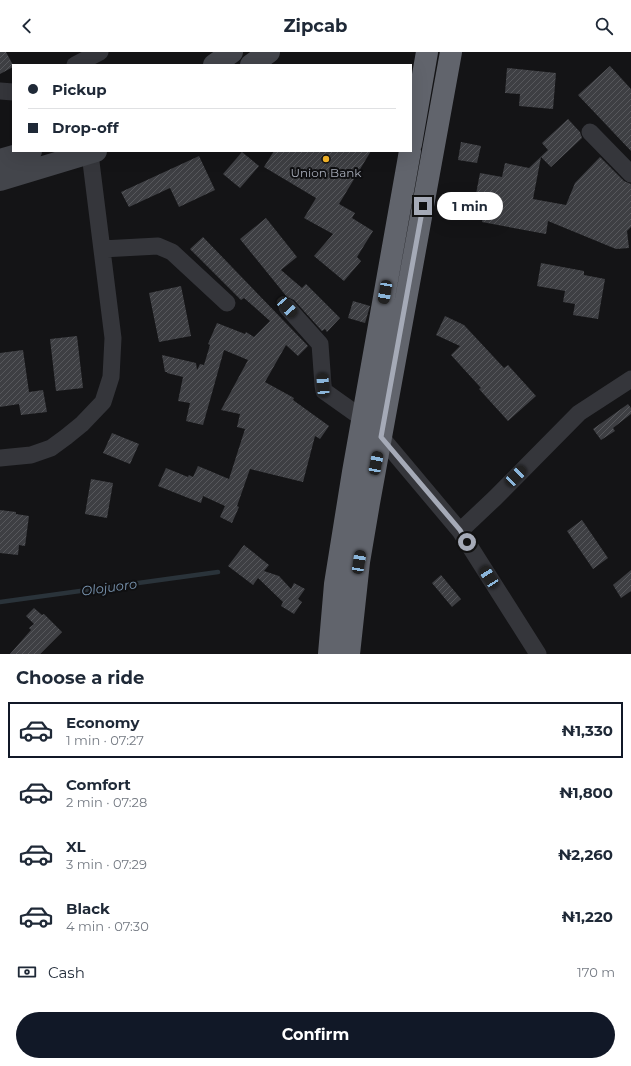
<!DOCTYPE html>
<meta charset="utf-8">
<style>
body{margin:0;font-family:Montserrat,sans-serif;background:#f2f2f3;color:#1f2937;height:100vh;display:flex;flex-direction:column;font-size:15px;white-space:nowrap}
*{box-sizing:border-box;margin:0}
p{font-size:13px;color:#747a83}
.icon{flex:none;width:22px;height:22px;fill:none;stroke:currentColor;stroke-width:2;stroke-linecap:round;stroke-linejoin:round}
.map{position:relative;height:602px;overflow:hidden}
.drawer{display:flex;flex-direction:column;background:#fff;flex:1}
.drawer>*{flex:none}
.hud{position:absolute;left:12px;top:12px;width:400px;height:88px;border-radius:0px;box-shadow:0 4px 16px #0002;display:grid;align-content:center;height:88px;padding:0 16px;background:#fff}
.end{position:absolute;width:18px;height:18px;margin:-9px;border:5px solid #a5aab7;background:#111;box-shadow:0 0 0 2px #111}
.from{border-radius:50%}
.bubble{position:absolute;height:28px;border-radius:14px;background:#fff;box-shadow:0 4px 16px #0002;font-size:13px;font-weight:700;line-height:28px;text-align:center}
.car{position:absolute;width:12px;height:24px;margin:-12px -6px;border-radius:5px;box-shadow:0 0 3px 1px #0007;background:linear-gradient(#222 24%,#8ab4d8 0 40%,#222 0 76%,#8ab4d8 0 86%,#222 0)}
.hud b{display:flex;align-items:center;gap:14px;height:38px;font-size:15px}
.hud b+b{border-top:1px solid #e0e1e3}
.hud i{width:10px;height:10px;background:#1f2937}
ul{padding:0;list-style:none}
li{display:flex;align-items:center;gap:12px;height:56px;margin:0 8px 6px;padding:0 8px;border:2px solid transparent;border-radius:0px}
li div{flex:1}
li b{display:block;font-size:15px}
li em{font-style:normal;font-weight:700}
li.active{border-color:#111827}
li>.icon{width:36px;height:36px;stroke-width:1.5}
h2{padding:0 16px;font-size:18px;line-height:48px}
.pay{display:flex;align-items:center;gap:10px;height:44px;padding:0 16px;font-size:15px}
.pay p{margin-inline-start:auto}
.primary-button{display:flex;gap:8px;margin-top:auto;padding:8px 16px}
.primary-button a{flex:1;height:46px;border-radius:24px;background:#111827;color:#fff;font-size:16px;font-weight:700;line-height:46px;text-align:center}
header{display:flex;justify-content:space-between;align-items:center;height:52px;padding:0 16px;background:#fff;font-size:18px;font-weight:700}
.map>svg:first-child{display:block}
.lines{fill:none;stroke-linecap:round;stroke-linejoin:round}
.stream{stroke:#2a333a;stroke-width:4.5}
.building{fill:url(#building-hatch)}
.street{stroke:#35363b;stroke-width:17}
.secondary{stroke:#43454b;stroke-width:22}
.highway{stroke:#61646c;stroke-width:22}
.route{stroke:#a5aab7;stroke-width:5}
.poi-dot{fill:#f9b829;stroke:#0f0f11;stroke-width:1.5}
.labels{text-anchor:middle;dominant-baseline:central;stroke-width:4;stroke-linejoin:round;paint-order:stroke}
.poi-label{font-size:12px;fill:#a5aab7;stroke:#0f0f11}
.water-label{font-size:13px;font-style:italic;fill:#7b97b3;stroke:#0f0f11}
</style>
<header><svg class="icon" aria-label="back" viewBox="0 0 24 24"><path d="M15 5l-7 7 7 7"/></svg>Zipcab<svg class="icon" aria-label="search" viewBox="0 0 24 24"><circle cx="10" cy="10" r="6"/><path d="M15 15l6 6"/></svg></header>
<div class="map">
<svg width="631" height="602" viewBox="0 0 631 602">
<defs>
<pattern id="building-hatch" width="6" height="6" patternUnits="userSpaceOnUse"><rect width="6" height="6" fill="#3e3f43"/><path d="M-1 1l2-2M0 6l6-6M5 7l2-2" fill="none" stroke="#57585c"/></pattern>
</defs>
<rect width="100%" height="100%" fill="#141416"/>
<g class="lines">
<path class="stream" d="M0,550L218,520"/>
</g>
<path class="building" d="M0,0H6L13,13V15L0,22Z
M610,14L631,37V99L578,43Z
M507,16L556,21L553,57L519,54L520,42L505,41Z
M568,67L580,80L582,86L551,115L541,105L533,147L566,153L575,131L600,105L624,129L631,132V175L627,179L629,196L616,197L548,169L546,182L482,170L486,149L475,147L480,121L502,125L505,111L529,116L548,98L542,91Z
M461,90L481,94L477,111L458,108Z
M274,99H371L339,152L355,161L352,166L373,179L357,205L361,209L344,229L314,204L333,182L304,166L316,146L264,115Z
M242,100L259,114L240,136L223,122Z
M199,104L215,138L179,155L170,136L129,155L121,140Z
M266,166L297,205L281,218L302,236L306,232L340,266L327,280L325,277L322,279L294,248L287,245L240,187Z
M203,185L308,294L298,304L286,293L265,330L294,346L293,348L329,374L320,387L315,384L303,430L250,417L237,454L239,455L232,471L220,465L225,454L203,444L201,451L158,434L166,416L188,425L189,423L193,425L198,414L229,427L245,377L237,375L240,362L221,358L248,308L224,298L203,373L186,369L190,351L178,349L183,325L167,321V320H165L162,303L196,311L197,318L200,312L204,313L210,293L208,292L217,271L245,282L246,280L254,285L270,269L244,246L241,248L190,197Z
M541,211L584,219V223L605,227L598,267L573,263L575,252L563,250L565,239L537,234Z
M181,234L191,284L159,290L149,241Z
M353,249L370,254L365,271L348,266Z
M445,264L464,273L504,316L508,313L536,344L508,369L479,337L481,336L451,303L460,294L436,283Z
M77,284L83,336L56,339L50,287Z
M23,298L29,340L43,338L47,360L21,363L19,352L0,355V301Z
M628,352L631,356V362L613,376L615,379L601,388L593,377Z
M112,381L139,392L130,412L103,401Z
M91,427L113,431L107,466L85,462Z
M0,458L16,460V462L29,464L25,494L19,493L18,503L0,501Z
M582,468L608,506L593,517L567,479Z
M244,493L269,513L264,519L279,524L291,537L294,531L305,537L298,547L302,550L294,562L281,554L283,550L258,526L253,533L228,514Z
M631,518V539L621,546L613,533Z
M441,523L461,547L452,555L432,531Z
M34,556L42,563L44,562L62,580L40,602H10L31,578L29,576L34,572L26,564Z"/>
<g class="lines">
<path class="street" d="M75,13L100,0
M0,39L13,40
M590,80L631,122
M102,197L158,194L172,200L227,251
M287,255L320,292L323,333L324,339L362,366
M372,384L381,385L460,479L538,602
M0,406L31,403L51,396L66,385L82,372L103,350L111,325L113,286L90,102
M460,479L495,446L579,361L631,327"/>
<path class="secondary" d="M214,13L232,0
M251,13L269,0
M0,108L31,99
M0,128L96,99"/>
<path class="highway" d="M411,92L427,0
M329,602L335,532L353,420L410,99
M349,602L359,510L369,451L451,0"/>
</g>
<g class="lines">
<path class="route" d="M423,154L381,385L460,478L467,490"/>
</g>
<circle class="poi-dot" cx="326" cy="107" r="4"/>
<g class="labels">
<g class="poi-label">
<text x="326" y="120">Union Bank</text>
</g>
<g class="water-label">
<text transform="translate(109 535) rotate(-8)">Olojuoro</text>
</g>
</g>
</svg>
<i class="end from" style="left:467px;top:490px"></i>
<i class="end" style="left:423px;top:154px"></i>
<div class="bubble" style="left:437px;top:140px;width:66px">1 min</div>
<i class="car" style="left:385px;top:240px;rotate:190deg"></i>
<i class="car" style="left:287px;top:255px;rotate:138deg"></i>
<i class="car" style="left:323px;top:333px;rotate:356deg"></i>
<i class="car" style="left:376px;top:411px;rotate:11deg"></i>
<i class="car" style="left:516px;top:424px;rotate:45deg"></i>
<i class="car" style="left:359px;top:510px;rotate:9deg"></i>
<i class="car" style="left:489px;top:525px;rotate:327deg"></i>
<div class="hud">
<b><i class="from"></i>Pickup</b>
<b><i></i>Drop-off</b>
</div>
</div>
<section class="drawer">
<h2>Choose a ride</h2>
<ul>
<li class="active"><svg class="icon" aria-label="car" viewBox="0 0 24 24"><path d="M5 17H2v-5l4-1 3-4h7l3 4 3 1v5h-3M9 17h6M6 11h13"/><circle cx="7" cy="17" r="2"/><circle cx="17" cy="17" r="2"/></svg><div><b>Economy</b><p>1 min · 07:27</p></div><em>₦1,330</em></li>
<li><svg class="icon" aria-label="car" viewBox="0 0 24 24"><path d="M5 17H2v-5l4-1 3-4h7l3 4 3 1v5h-3M9 17h6M6 11h13"/><circle cx="7" cy="17" r="2"/><circle cx="17" cy="17" r="2"/></svg><div><b>Comfort</b><p>2 min · 07:28</p></div><em>₦1,800</em></li>
<li><svg class="icon" aria-label="car" viewBox="0 0 24 24"><path d="M5 17H2v-5l4-1 3-4h7l3 4 3 1v5h-3M9 17h6M6 11h13"/><circle cx="7" cy="17" r="2"/><circle cx="17" cy="17" r="2"/></svg><div><b>XL</b><p>3 min · 07:29</p></div><em>₦2,260</em></li>
<li><svg class="icon" aria-label="car" viewBox="0 0 24 24"><path d="M5 17H2v-5l4-1 3-4h7l3 4 3 1v5h-3M9 17h6M6 11h13"/><circle cx="7" cy="17" r="2"/><circle cx="17" cy="17" r="2"/></svg><div><b>Black</b><p>4 min · 07:30</p></div><em>₦1,220</em></li>
</ul>
<div class="pay"><svg class="icon" aria-label="cash" viewBox="0 0 24 24"><path d="M3 7h18v10H3z"/><circle cx="12" cy="12" r="2"/></svg>Cash<p>170 m</p></div>
<div class="primary-button"><a>Confirm</a></div>
</section>
